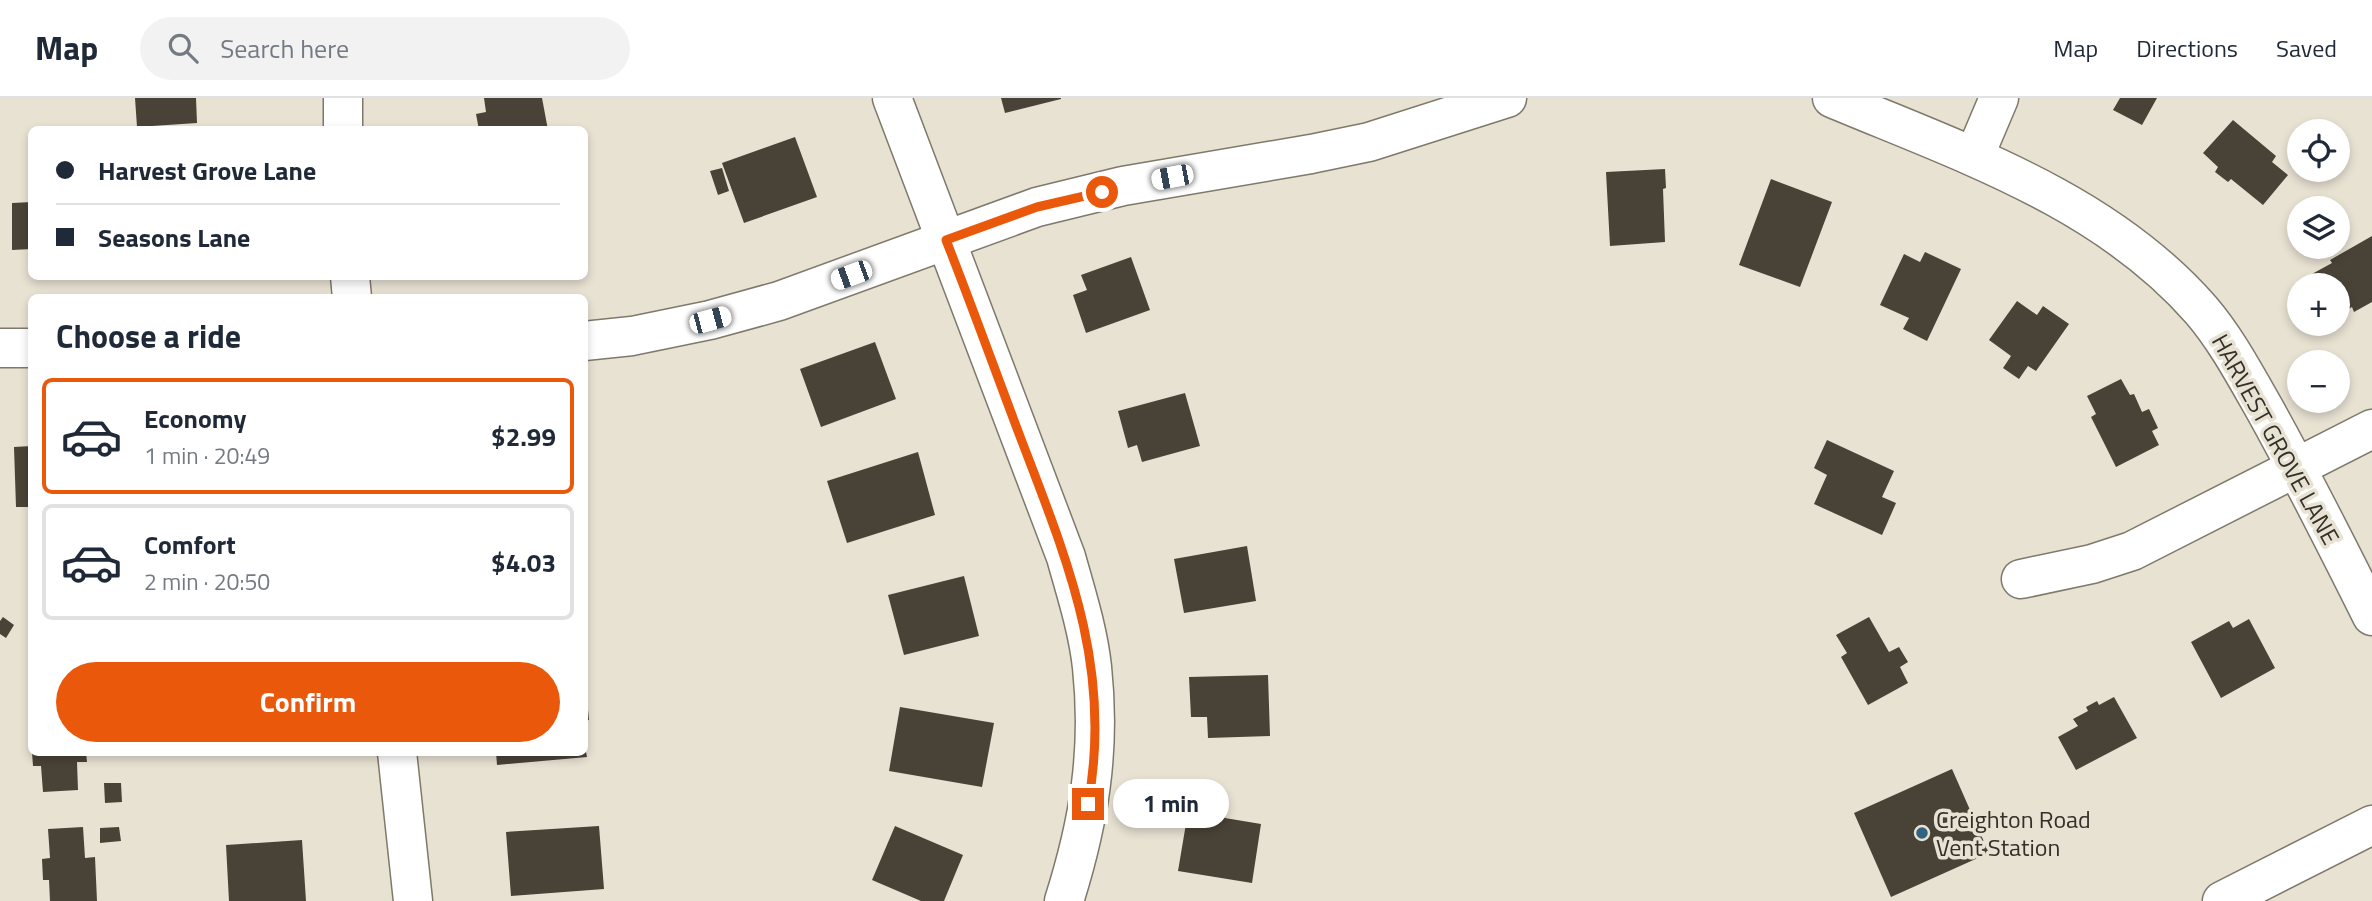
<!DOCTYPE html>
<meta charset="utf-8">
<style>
body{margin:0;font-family:"Titillium Web",sans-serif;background:#f2f2f3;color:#1f2937;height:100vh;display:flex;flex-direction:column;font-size:26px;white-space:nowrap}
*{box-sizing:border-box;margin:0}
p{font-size:23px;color:#747a83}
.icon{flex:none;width:38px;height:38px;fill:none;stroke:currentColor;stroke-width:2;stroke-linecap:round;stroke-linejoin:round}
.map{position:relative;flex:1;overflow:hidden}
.drawer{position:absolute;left:28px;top:196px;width:560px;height:462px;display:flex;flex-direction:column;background:#fff;border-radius:10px;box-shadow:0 4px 10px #0003}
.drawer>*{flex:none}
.top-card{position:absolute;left:28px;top:28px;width:560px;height:154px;border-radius:10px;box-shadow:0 4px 10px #0003;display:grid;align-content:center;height:154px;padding:0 28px;background:#fff}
.controls{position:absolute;left:2287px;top:21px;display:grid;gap:14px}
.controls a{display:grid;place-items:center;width:63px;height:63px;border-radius:50%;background:#fff;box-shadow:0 4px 10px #0003;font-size:35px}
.end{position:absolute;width:32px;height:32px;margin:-16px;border:9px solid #ea580c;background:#fff;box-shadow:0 0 0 4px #fff}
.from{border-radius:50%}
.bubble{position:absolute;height:49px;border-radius:24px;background:#fff;box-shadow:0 4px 10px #0003;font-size:23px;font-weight:700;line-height:49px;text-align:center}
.car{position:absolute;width:21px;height:42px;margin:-21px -10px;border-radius:9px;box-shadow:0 0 5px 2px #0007;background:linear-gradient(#fff 24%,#345 0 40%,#fff 0 76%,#345 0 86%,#fff 0)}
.top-card b{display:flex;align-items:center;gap:24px;height:66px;font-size:26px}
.top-card b+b{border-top:2px solid #e0e1e3}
.top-card i{width:18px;height:18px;background:#1f2937}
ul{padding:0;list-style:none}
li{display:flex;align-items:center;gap:21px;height:116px;margin:0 14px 10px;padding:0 14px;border:4px solid #e0e1e3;border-radius:10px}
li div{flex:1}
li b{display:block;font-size:26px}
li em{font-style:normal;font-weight:700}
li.on{border-color:#ea580c}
li>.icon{width:63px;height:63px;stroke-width:1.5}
h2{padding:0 28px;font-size:32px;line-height:84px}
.button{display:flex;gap:14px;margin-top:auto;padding:14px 28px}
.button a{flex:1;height:80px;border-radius:42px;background:#ea580c;color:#fff;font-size:28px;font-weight:700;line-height:80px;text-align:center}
header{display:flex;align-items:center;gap:42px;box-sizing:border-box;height:98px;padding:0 35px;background:#fff;border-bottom:2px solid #e0e1e3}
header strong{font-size:33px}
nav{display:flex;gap:38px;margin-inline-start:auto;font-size:24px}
.search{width:490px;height:63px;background:#f2f2f3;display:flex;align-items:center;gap:18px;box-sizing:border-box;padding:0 24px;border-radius:38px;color:#747a83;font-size:26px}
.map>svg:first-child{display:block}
.building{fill:#494337}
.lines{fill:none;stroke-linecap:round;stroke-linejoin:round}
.minor-casing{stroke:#7f796b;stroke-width:41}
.major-casing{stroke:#7f796b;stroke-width:41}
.minor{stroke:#fff;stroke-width:38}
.major{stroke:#fff;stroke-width:38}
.route{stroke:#ea580c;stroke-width:9}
.poi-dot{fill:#326281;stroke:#e8e2d3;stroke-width:2.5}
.labels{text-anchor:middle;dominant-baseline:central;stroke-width:7;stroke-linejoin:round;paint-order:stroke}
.street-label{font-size:24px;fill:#33302a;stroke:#e8e2d3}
.poi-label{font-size:24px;fill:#33302a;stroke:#e8e2d3;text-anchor:start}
</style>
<header>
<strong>Map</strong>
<div class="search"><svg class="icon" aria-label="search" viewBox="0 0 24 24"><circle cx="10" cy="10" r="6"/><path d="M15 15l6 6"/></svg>Search here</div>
<nav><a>Map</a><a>Directions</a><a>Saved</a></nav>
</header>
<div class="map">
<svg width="2372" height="803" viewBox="0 0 2372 803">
<rect width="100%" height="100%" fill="#e8e2d3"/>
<path class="building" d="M135,0H196L197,25L137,29Z
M484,0H542L548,32H479L476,16L486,14Z
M1001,0H1061V1L1005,15Z
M2120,0H2157L2142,27L2113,12Z
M2233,22L2276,58L2272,64L2288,77L2263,107L2231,81L2228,84L2215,74L2218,69L2203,55Z
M795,39L817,99L744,125L722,65Z
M722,70L729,93L718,97L710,73Z
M1665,71L1666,90L1663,91L1665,144L1610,148L1606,74Z
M1771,81L1832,104L1800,189L1739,167Z
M32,104V151L12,152V105Z
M2372,138V204L2354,214L2352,209L2338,217V187H2304L2301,182L2332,165L2330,162Z
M1925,154L1961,171L1927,243L1903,231L1909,220L1880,207L1904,156L1920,164Z
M1131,159L1150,212L1086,235L1073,197L1087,192L1081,177Z
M2017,203L2037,217L2043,208L2069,226L2036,273L2028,268L2019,281L2003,270L2011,258L1989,242Z
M875,244L896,301L821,329L800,271Z
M2121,281L2130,297L2134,296L2142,314L2149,311L2158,330L2152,333L2159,347L2116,369L2091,319L2096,316L2087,298Z
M1185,295L1200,348L1142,364L1137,347L1128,350L1118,313Z
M1827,342L1894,373L1882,399L1896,405L1882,437L1814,406L1827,377L1814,370Z
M32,348V409H16L14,349Z
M918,354L935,417L847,445L827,383Z
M1247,448L1256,503L1184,515L1174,461Z
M964,478L979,538L904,557L888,497Z
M3,519L14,527L6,540L0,536V523Z
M1869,519L1889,554L1899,549L1908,564L1900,569L1908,585L1868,607L1841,559L1847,555L1836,537Z
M2249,521L2275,570L2221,600L2191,544L2229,523L2233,530Z
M1268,577L1270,638L1208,640L1207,619H1191L1189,579Z
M584,591H586L589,622L584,623Z
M2114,599L2137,640L2076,672L2058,639L2078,628L2073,621L2088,613L2086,609L2097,603L2099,607Z
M900,609L994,625L982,689L889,673Z
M32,654H86L87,664H77L78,692L43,694L41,668H33Z
M496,654H586L587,659L497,667Z
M1952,671L1989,755L1891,799L1854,715Z
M104,685H121L122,704L105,705Z
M1191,696L1228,702L1225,720L1261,726L1252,785L1178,773Z
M599,728L604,791L511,798L506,734Z
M895,728L963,757L944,803H921L872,782Z
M83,729L85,760L95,759L97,803H50L49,782H43L42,761L50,760L48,731Z
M119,729L121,743L100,745V730Z
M302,742L306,803H229L226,747Z"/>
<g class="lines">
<g class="minor-casing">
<path id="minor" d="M892,0L1066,459C1076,495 1088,532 1092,569C1101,653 1089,724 1064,803
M1832,0C1963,55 2105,102 2201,212C2226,241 2245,277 2264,310C2302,378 2337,448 2372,518
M343,32V0
M1974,59L1999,0
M350,178L352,200
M584,243L632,238L710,222L779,203L1037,109L1123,88L1311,56L1369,44L1507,0
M0,250H32
M2021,481L2092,466L2132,453L2372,331
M397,654L413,803"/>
</g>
<g class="major-casing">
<path id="major" d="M2222,803L2372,727"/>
</g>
<use href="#minor" class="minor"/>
<use href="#major" class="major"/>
</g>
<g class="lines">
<path class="route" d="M1088,706C1113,571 1068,464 1021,341C996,275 972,208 946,142L1037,109L1102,94"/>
</g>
<circle class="poi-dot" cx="1922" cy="735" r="7"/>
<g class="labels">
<g class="street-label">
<text transform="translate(2276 341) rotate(61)">HARVEST GROVE LANE</text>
</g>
<g class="poi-label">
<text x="1936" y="721">Creighton Road<tspan x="1936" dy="28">Vent Station</tspan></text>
</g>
</g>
</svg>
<div class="controls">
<a><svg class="icon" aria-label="locate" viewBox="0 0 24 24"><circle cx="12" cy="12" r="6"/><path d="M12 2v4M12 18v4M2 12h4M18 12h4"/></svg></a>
<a><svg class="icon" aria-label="layers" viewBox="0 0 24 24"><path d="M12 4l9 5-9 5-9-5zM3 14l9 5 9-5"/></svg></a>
<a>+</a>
<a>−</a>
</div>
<i class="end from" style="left:1102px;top:94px"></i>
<i class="end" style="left:1088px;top:706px"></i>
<div class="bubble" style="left:1113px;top:681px;width:116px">1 min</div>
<i class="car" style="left:1172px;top:79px;rotate:259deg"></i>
<i class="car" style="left:851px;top:177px;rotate:250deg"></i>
<i class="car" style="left:710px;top:222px;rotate:75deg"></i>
<div class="top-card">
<b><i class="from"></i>Harvest Grove Lane</b>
<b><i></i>Seasons Lane</b>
</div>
<section class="drawer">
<h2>Choose a ride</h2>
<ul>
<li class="on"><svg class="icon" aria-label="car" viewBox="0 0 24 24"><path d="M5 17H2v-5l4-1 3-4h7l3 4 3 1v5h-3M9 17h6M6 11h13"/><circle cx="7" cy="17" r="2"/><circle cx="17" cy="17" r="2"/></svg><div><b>Economy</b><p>1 min · 20:49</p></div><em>$2.99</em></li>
<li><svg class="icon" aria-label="car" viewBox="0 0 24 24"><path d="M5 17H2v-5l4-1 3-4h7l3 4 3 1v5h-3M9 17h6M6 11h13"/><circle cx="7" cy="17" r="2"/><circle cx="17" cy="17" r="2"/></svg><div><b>Comfort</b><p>2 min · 20:50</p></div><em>$4.03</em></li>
</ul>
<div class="button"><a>Confirm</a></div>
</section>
</div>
